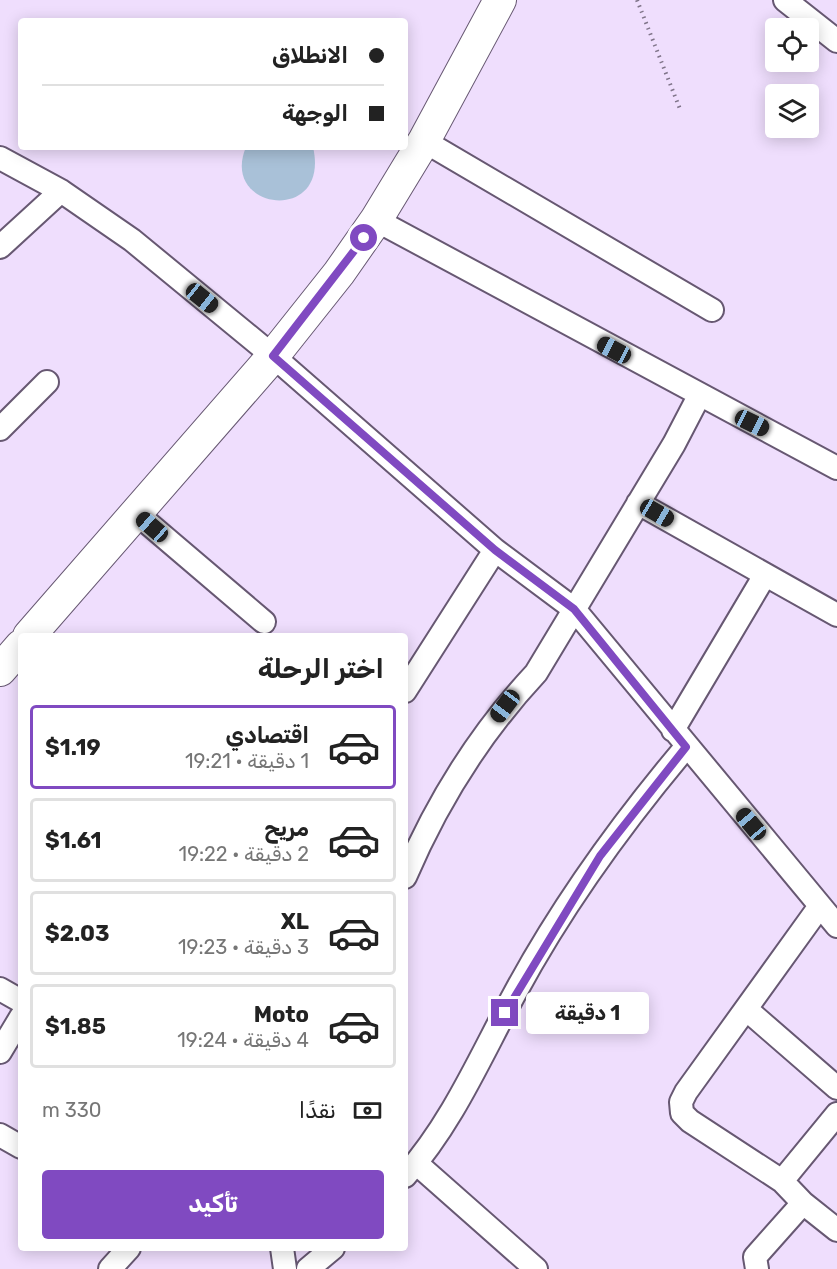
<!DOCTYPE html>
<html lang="ar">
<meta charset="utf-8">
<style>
body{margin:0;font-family:Rubik,"Noto Sans Arabic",sans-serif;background:#f6f6f6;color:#222;direction:rtl;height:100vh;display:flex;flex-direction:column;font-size:22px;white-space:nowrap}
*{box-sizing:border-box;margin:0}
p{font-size:20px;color:#767676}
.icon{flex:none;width:33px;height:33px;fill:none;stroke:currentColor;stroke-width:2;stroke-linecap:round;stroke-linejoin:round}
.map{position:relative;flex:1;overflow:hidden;direction:ltr}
.panel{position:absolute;left:18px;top:633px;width:390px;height:618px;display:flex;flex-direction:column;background:#fff;border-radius:6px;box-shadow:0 3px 15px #0003;direction:rtl}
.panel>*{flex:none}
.banner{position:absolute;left:18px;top:18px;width:390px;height:132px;border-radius:6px;box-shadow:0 3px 15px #0003;direction:rtl;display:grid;align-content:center;height:132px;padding:0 24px;background:#fff}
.buttons{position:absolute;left:765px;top:18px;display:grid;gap:12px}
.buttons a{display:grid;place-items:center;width:54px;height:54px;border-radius:6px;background:#fff;box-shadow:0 3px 15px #0003;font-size:30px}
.end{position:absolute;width:27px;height:27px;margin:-14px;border:8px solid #804ac1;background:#fff;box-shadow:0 0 0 3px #fff}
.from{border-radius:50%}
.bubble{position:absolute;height:42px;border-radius:6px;background:#fff;box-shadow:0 3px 15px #0003;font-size:20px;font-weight:700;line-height:42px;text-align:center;direction:rtl}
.car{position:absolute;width:18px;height:36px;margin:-18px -9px;border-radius:8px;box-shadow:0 0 4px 2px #0007;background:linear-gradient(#222 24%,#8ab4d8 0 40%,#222 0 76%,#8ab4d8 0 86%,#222 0)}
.banner b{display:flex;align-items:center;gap:21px;height:57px;font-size:22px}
.banner b+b{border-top:2px solid #e0e0e0}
.banner i{width:15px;height:15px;background:#222}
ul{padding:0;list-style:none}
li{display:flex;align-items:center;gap:18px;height:84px;margin:0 12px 9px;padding:0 12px;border:3px solid #e0e0e0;border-radius:6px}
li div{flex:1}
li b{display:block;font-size:22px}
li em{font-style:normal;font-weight:700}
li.selected{border-color:#804ac1}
li>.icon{width:54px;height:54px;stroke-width:1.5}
h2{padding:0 24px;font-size:27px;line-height:72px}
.pay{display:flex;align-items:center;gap:15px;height:66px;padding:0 24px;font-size:22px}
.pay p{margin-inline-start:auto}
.cta{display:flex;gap:12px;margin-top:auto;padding:12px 24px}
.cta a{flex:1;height:69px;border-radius:6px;background:#804ac1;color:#fff;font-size:24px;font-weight:700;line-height:69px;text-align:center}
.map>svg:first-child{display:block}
.water{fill:#a9c1d8}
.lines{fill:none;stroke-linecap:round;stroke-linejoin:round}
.street-casing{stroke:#675872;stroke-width:26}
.secondary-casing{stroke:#675872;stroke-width:34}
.path{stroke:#80758a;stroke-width:4;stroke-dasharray:1.5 4.5;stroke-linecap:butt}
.street{stroke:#fff;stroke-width:22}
.secondary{stroke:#fff;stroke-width:32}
.route{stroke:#804ac1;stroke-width:8}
</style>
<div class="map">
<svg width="837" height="1269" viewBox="0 0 837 1269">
<rect width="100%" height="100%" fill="#efdefd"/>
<path class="water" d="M246,147H313C331,225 219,211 246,147Z"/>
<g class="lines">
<g class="street-casing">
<path id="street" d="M785,0L837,41
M424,141L712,310
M0,158L61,191L132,240L273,356L495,550L574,609L837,926
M376,220L837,468
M0,247L61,191
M0,429L47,382
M638,503L837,615
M136,513L264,622
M405,691L495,550
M673,730L765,575
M405,877C437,802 480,733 536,673L674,444L699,396
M0,989L21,1001
M746,1009L837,1088
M0,1052L21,1017
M837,1114L782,1181L803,1203L837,1230
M0,1135L21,1147
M416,1163L536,1269
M405,1176C453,1122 481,1055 515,993C563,904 622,823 686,747
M782,1181L690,1121L682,1113L681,1102L686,1092L820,906
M282,1248L285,1269
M110,1269L129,1248
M308,1269L333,1248
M757,1269L755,1257L803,1203"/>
</g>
<g class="secondary-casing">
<path id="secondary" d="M29,636L273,356L339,273L376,220L424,141L500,0
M0,670L21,646"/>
</g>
<path class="path" d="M637,0L680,109"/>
<use href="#street" class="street"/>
<use href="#secondary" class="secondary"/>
</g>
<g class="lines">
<path class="route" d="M364,238L273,356L495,550L574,609L686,747L600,856L505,1013"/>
</g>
</svg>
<div class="buttons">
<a><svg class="icon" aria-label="locate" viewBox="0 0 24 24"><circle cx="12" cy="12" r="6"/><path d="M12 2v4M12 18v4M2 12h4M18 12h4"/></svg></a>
<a><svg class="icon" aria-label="layers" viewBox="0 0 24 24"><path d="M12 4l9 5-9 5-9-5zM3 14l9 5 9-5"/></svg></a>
</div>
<i class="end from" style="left:364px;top:238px"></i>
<i class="end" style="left:505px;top:1013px"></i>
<div class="bubble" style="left:526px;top:992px;width:123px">1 دقيقة</div>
<i class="car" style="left:202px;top:298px;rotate:129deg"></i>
<i class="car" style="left:614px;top:350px;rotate:298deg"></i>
<i class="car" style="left:752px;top:423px;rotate:116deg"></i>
<i class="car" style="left:657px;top:513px;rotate:120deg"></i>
<i class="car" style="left:152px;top:527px;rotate:311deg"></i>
<i class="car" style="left:505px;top:706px;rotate:217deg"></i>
<i class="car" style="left:751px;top:824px;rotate:320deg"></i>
<div class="banner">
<b><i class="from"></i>الانطلاق</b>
<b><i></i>الوجهة</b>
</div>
<section class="panel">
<h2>اختر الرحلة</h2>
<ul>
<li class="selected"><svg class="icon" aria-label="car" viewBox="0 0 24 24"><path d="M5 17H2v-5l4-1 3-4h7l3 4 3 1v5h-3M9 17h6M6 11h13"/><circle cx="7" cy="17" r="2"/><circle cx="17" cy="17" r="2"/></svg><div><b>اقتصادي</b><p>1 دقيقة · 19:21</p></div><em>$1.19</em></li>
<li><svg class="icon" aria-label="car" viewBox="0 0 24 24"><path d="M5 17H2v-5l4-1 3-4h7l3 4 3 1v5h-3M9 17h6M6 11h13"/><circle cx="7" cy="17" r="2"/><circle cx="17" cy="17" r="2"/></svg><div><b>مريح</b><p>2 دقيقة · 19:22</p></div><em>$1.61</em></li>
<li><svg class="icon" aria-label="car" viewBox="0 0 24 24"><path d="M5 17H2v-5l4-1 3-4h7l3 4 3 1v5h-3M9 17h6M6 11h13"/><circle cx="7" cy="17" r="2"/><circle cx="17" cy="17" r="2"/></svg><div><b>XL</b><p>3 دقيقة · 19:23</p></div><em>$2.03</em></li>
<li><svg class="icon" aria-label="car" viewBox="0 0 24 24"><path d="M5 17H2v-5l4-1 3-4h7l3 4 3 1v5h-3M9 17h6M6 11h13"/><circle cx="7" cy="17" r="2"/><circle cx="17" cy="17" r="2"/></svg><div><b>Moto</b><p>4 دقيقة · 19:24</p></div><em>$1.85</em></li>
</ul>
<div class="pay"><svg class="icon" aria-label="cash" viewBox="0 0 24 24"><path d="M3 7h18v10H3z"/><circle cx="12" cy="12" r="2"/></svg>نقدًا<p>330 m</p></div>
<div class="cta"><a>تأكيد</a></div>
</section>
</div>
